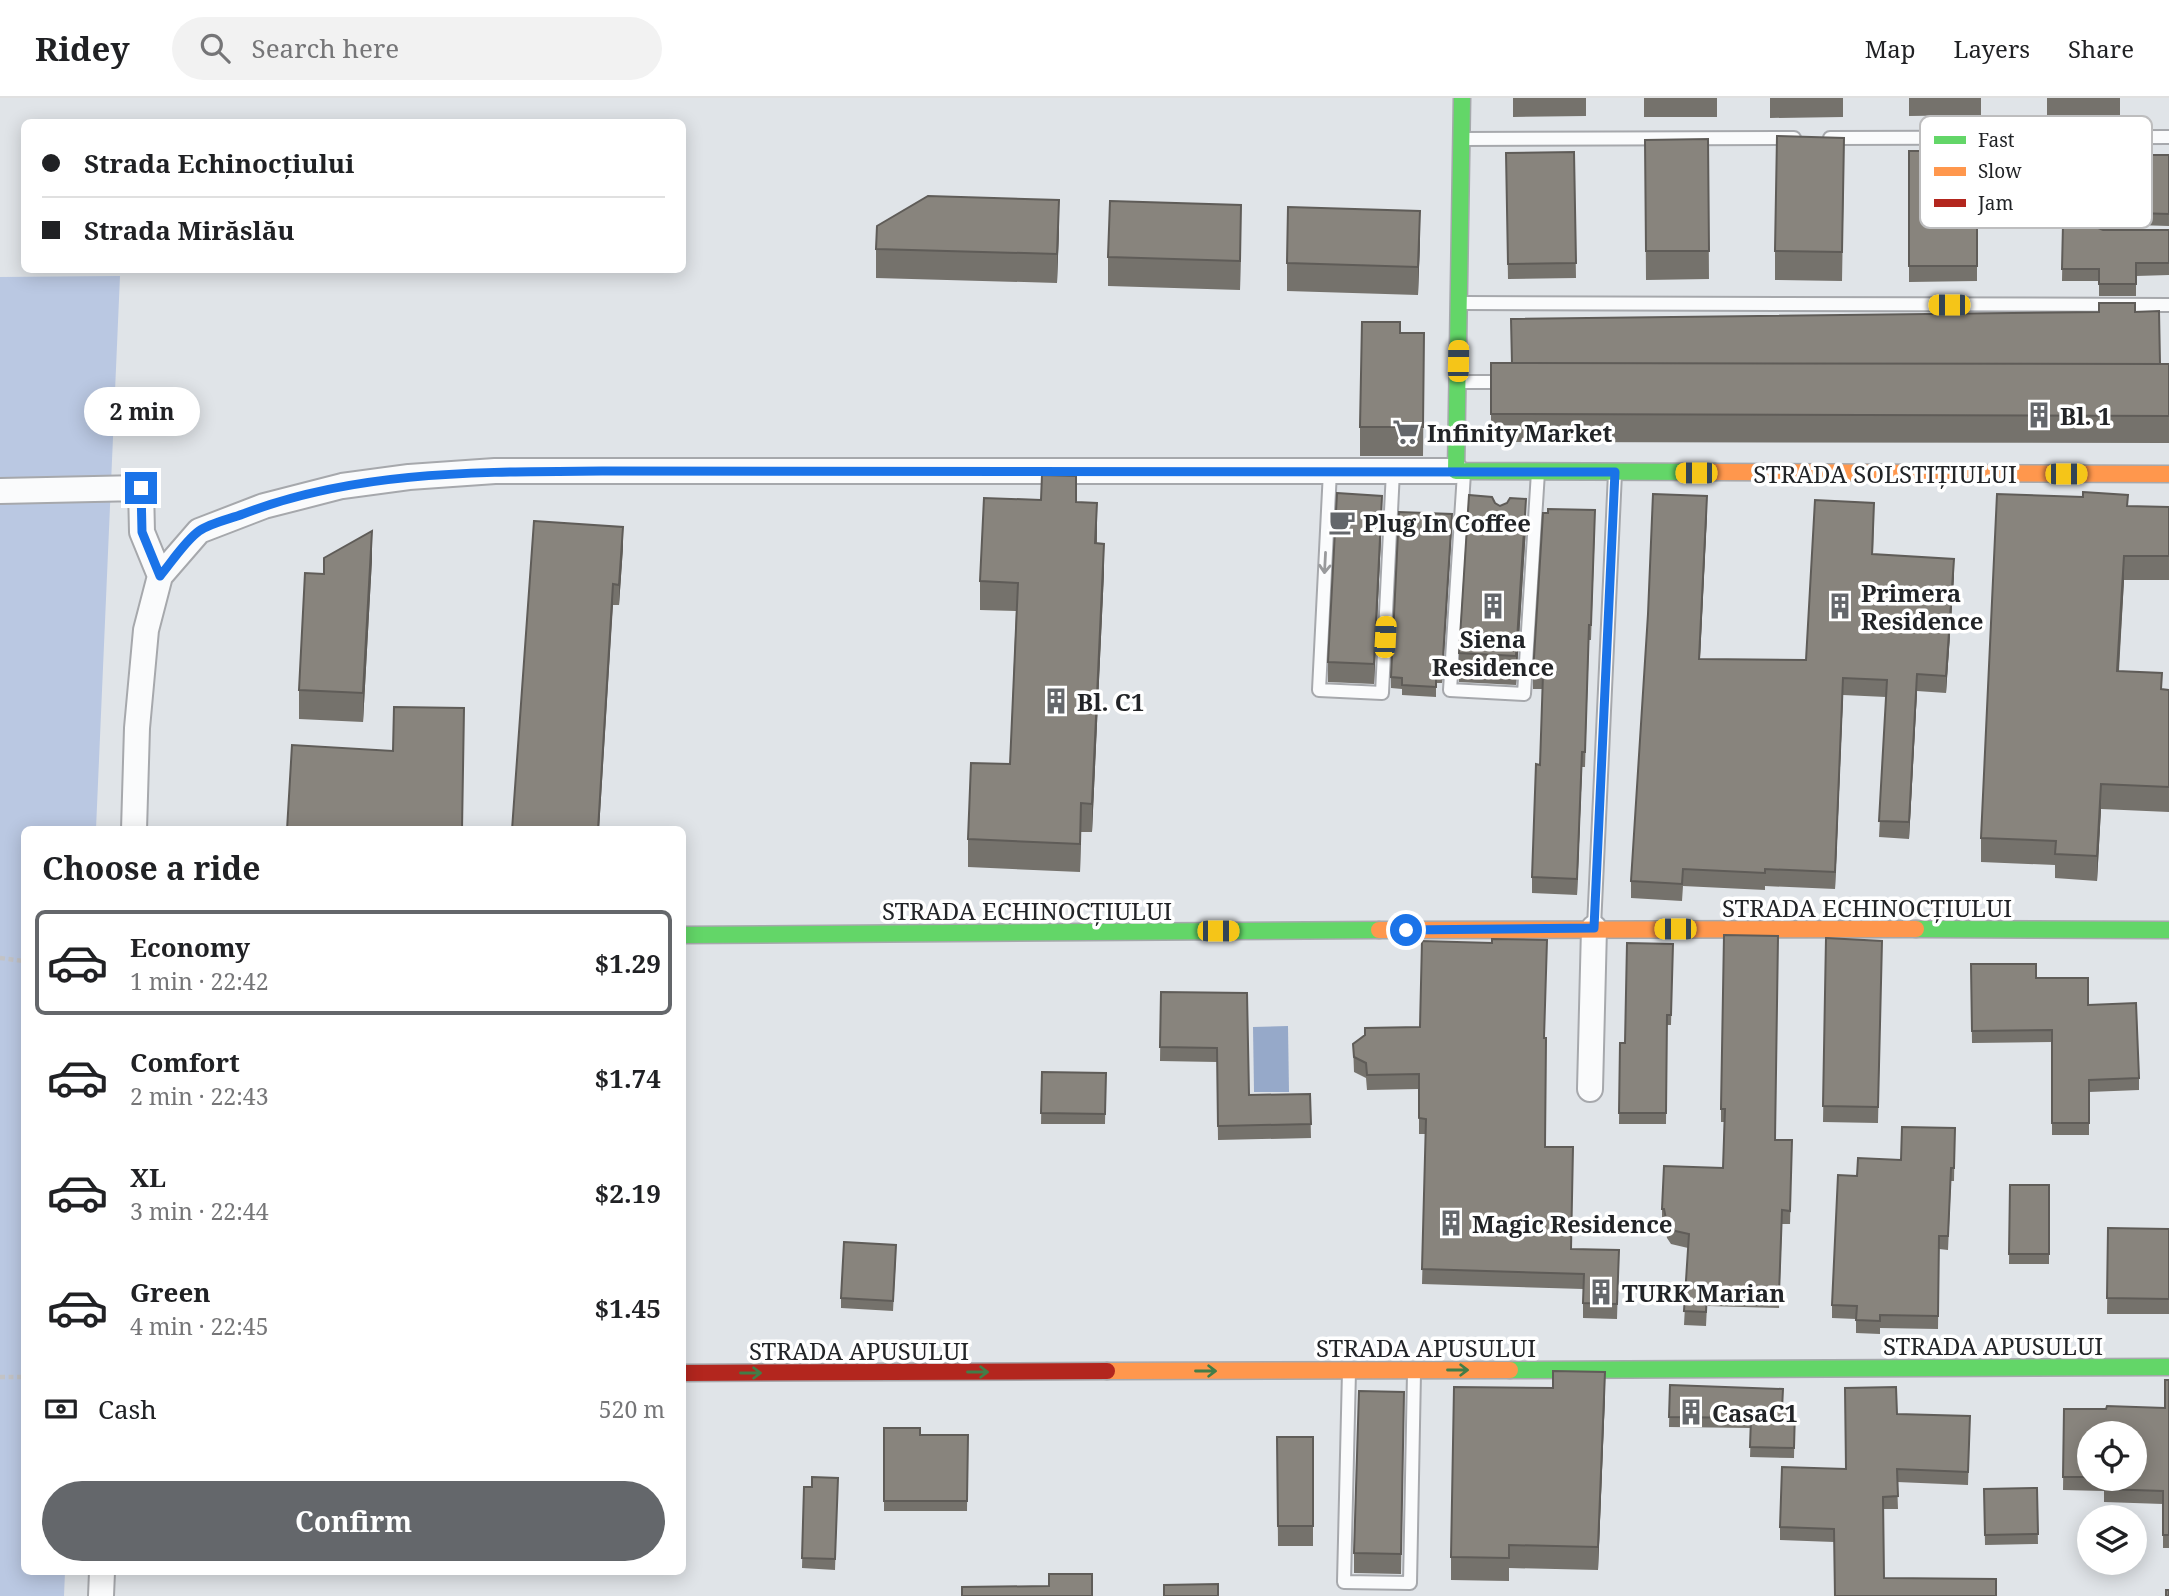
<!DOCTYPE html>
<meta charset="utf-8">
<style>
body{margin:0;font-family:"Noto Serif",serif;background:#f2f2f2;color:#202124;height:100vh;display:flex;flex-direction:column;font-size:26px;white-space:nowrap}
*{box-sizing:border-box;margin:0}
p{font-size:23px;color:#757577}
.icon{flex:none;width:38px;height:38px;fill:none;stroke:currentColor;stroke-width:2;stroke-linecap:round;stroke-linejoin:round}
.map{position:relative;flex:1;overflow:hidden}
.details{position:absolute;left:21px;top:728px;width:665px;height:749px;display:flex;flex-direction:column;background:#fff;border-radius:10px;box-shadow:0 4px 18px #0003}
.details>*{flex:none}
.top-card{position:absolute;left:21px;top:21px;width:665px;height:154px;border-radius:10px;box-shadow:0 4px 18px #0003;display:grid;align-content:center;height:154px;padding:0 21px;background:#fff}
.controls{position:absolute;left:2077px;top:1323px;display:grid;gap:14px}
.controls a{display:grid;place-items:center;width:70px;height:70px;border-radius:50%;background:#fff;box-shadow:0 4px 18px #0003;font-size:35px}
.end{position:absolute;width:32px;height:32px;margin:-16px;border:9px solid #1a73e8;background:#fff;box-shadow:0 0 0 4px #fff}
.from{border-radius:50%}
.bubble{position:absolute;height:49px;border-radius:24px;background:#fff;box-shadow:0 4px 18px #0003;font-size:23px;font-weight:700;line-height:49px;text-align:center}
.car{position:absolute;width:21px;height:42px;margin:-21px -10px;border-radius:9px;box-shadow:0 0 5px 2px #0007;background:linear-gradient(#f5c518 24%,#345 0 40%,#f5c518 0 76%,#345 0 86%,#f5c518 0)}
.top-card b{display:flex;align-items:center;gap:24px;height:66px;font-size:26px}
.top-card b+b{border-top:2px solid #e0e0e0}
.top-card i{width:18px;height:18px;background:#202124}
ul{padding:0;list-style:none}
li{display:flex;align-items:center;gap:21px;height:105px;margin:0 14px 10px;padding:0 7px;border:4px solid transparent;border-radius:10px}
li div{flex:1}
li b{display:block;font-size:26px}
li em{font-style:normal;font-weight:700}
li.on{border-color:#64676b}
li>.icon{width:63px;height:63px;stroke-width:1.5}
h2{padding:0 21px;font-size:32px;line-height:84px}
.pay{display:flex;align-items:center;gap:18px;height:77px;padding:0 21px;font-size:26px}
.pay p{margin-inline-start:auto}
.button{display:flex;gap:14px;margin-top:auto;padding:14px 21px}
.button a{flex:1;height:80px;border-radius:42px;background:#64676b;color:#fff;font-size:28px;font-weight:700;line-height:80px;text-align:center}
header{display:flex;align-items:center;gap:42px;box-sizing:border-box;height:98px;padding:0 35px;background:#fff;border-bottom:2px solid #e0e0e0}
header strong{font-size:33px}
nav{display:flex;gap:38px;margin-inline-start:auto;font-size:24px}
.search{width:490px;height:63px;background:#f2f2f2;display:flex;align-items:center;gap:18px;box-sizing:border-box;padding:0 24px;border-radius:38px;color:#757577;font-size:26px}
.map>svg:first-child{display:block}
.green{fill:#bac8e2}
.water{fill:#96a9c9}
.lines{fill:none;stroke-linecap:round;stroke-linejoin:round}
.lane-casing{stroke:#a6a8ac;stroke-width:16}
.street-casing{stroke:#a6a8ac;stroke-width:28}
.fast-casing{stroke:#a6a8ac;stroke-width:19}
.slow-casing{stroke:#a6a8ac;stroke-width:19}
.jam-casing{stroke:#a6a8ac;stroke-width:19}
.path{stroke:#c3c3c5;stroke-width:4.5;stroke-dasharray:5 3.5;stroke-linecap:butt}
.lane{stroke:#fafbfc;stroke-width:12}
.street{stroke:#fafbfc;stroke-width:24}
.fast{stroke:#63d668;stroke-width:16}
.slow{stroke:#ff974d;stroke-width:16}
.jam{stroke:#b3261e;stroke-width:16}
.wall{fill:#75726c;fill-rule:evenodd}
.shaded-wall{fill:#5f5c58}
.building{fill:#88847d;stroke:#5f5c58;stroke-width:2}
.oneway{stroke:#999a9c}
.oneway2{stroke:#427d48}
.route{stroke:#1a73e8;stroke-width:9}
.labels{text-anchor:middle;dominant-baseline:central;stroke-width:7;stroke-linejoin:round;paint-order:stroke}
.poi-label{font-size:24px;font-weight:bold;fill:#222427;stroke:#fff;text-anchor:start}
.street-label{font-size:24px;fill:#222427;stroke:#fff}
.key{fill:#fff;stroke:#bdbdbe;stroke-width:2}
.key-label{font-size:19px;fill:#222427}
</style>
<header>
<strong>Ridey</strong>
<div class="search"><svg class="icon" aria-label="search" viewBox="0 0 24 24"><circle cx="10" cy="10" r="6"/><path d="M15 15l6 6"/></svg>Search here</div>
<nav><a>Map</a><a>Layers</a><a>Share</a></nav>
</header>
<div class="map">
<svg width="2169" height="1498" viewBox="0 0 2169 1498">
<rect width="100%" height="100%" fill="#e0e4e8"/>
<path class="green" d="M120,178L96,731L24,732V1474H65L64,1498H0V179Z"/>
<path class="water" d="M1288,928L1289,994H1254L1253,929Z"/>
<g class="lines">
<g class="lane-casing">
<path id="lane" d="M1830,40L2169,39
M1462,41L1794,40
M1463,205L2169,207
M1461,284H1506
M1330,373L1319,592L1382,595L1393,373
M1464,375L1450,592L1524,596L1538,374
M1594,829L1615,375
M1349,1273L1344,1484L1410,1485L1414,1275"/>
</g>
<g class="street-casing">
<path id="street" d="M0,393L141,390L142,434L160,478L146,532L137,630L134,732
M160,478L199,433L264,408L342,388L409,379L495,373H1456
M1590,991L1594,830
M101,1498L102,1474"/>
</g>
<g class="fast-casing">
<path id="fast" d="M1462,0L1456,373L1715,374
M1916,831L2169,832
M682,837L1379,832
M1510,1272L2169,1269"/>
</g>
<g class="slow-casing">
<path id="slow" d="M1715,374L2169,376
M1379,832L1916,831
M1107,1273L1510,1272"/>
</g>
<g class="jam-casing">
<path id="jam" d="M682,1275L1107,1273"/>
</g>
<path class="path" d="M0,860L24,863
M0,1279H24"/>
<use href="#lane" class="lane"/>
<use href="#street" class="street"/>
<use href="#fast" class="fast"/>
<use href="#slow" class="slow"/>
<use href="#jam" class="jam"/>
</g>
<path class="wall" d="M1513,0H1586V18L1513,19Z
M1644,0H1717V19H1644Z
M1770,0H1843V19L1770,20Z
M1909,0H1981V17L1909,18Z
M2047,0H2120V18L2047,19Z
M1708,41L1709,181L1646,182L1645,42Z
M1909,53H1977V183L1909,184Z
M1574,54L1576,180L1508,181L1506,55Z
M2169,57V128L2103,126L2098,129L2103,132H2169V177L2136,178V198H2099V183H2062L2063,126H2086Z
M1844,68L1842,183L1775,182V153Z
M1059,131L1057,185L876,180V151Z
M1241,136L1240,192L1108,188V159Z
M1420,142L1418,197L1287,193V165Z
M2135,214L2160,266H2169V345L1491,344V265H1512Z
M1400,235L1424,264L1423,358H1360V329Z
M1076,404L1097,433V445L1104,474L1092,734H1081L1080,774L968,769V741L1010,666L1016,513L980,512V483Z
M1495,405L1526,429L1516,587L1459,584V555Z
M2128,408L2169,409V482H2124L2119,573L2162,591L2169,592V714L2101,711L2097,783L2055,780V767L1981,764V740Z
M1707,415L1700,561L1806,562L1874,422L1873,456L1954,478L1946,595L1917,593L1909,741L1879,739L1886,599L1843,597L1835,791L1765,788V792L1683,788L1682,803L1631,800V783Z
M1382,418L1374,586L1328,584V564Z
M1452,427L1442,585H1436V599L1402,597V591L1391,590V579Z
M1595,428L1591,542H1589L1585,669H1582L1577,797L1532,795V779L1540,667L1543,591H1533V575Z
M623,449L619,507H613L512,732Z
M372,461L363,624L299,621V592L324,476Z
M1724,837L1775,1042H1792L1790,1126H1782L1779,1210L1707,1208L1706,1228L1684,1227L1688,1150L1671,1146L1667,1140L1664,1125H1662V1111L1723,1070L1724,1024H1721V1011Z
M1826,840L1882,843L1878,1025L1823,1024Z
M1673,846L1671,927H1667L1666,1026H1619L1620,945H1625Z
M1971,866L2036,880L2088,907L2139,980V992L2089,994V1037H2052V944L1972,945Z
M1161,894L1247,895L1249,997L1310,996L1311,1040L1218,1042L1217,964L1160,963Z
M1544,940L1546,1049L1571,1151L1619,1152L1617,1221L1583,1220V1191L1422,1186L1426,1036H1419V991L1367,992L1366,980L1354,974L1353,946Z
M1042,974L1106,975L1105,1026H1041Z
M1955,1030L1954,1083H1951L1948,1152L1939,1151L1938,1231L1880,1230V1236L1856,1235V1221L1832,1220V1207L1857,1078L1901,1062Z
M2010,1087H2049V1166H2009Z
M2108,1130L2169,1131V1216H2107Z
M896,1158L893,1213L841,1210V1200Z
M2169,1282V1450H2163V1406L2104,1404V1393L2063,1392L2064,1311L2165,1310ZM2090,1335L2135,1381H2090Z
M1670,1287L1783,1311H1795L1794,1360L1750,1359L1751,1330L1669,1329Z
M1404,1294L1401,1476L1354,1475V1455Z
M1605,1297L1598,1472L1509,1470V1483L1451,1482V1459Z
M1897,1316L1970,1318L1968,1387L1897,1384L1898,1411H1883L1834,1444L1780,1442V1429L1846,1371Z
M884,1330L920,1337H968L967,1413H884Z
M1277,1339H1313V1448H1278Z
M838,1380L835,1472L802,1470L804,1389H812Z
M2037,1390L2038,1446L1985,1447L1984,1391Z"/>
<path class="shaded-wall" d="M1059,102V131L1057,185V156Z
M1241,107V136L1240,192V163Z
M1420,113V142L1418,197V169Z
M2103,114V126L2096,130L2094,124L2096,118Z
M1382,398V418L1374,586V566Z
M1707,398V415L1699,578V561Z
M1526,401V429L1516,587V558Z
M1097,405V433L1095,474V445Z
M1452,416V427L1442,585V575Z
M623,429V449L619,507V487Z
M372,433V461L363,624V595Z
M1104,446V474L1092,734V706Z
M2124,458V482L2117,598V573Z
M1954,461V478L1946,595V578Z
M613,486V507L599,732H598Z
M1917,576V593L1909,741V724Z
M1843,580V597L1835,791V774Z
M1582,654V669L1577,797V781Z
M2101,686V711L2097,783V758Z
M1081,705V734L1080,774V746Z
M1605,1274V1297L1598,1472V1449Z"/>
<path class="building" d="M1777,38L1844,40L1842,154L1775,153Z
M1708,41L1709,153H1646L1645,42Z
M1909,53H1977V168H1909Z
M1574,54L1576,165L1508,166L1506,55Z
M2086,57H2169V116L2103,114L2096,118L2094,124L2098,130L2103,132H2169V165H2136V186H2099V171H2062L2063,126H2086Z
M928,98L1059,102L1057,156L876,151L877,128Z
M1110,103L1241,107L1240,163L1108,159Z
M1288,109L1420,113L1418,169L1287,165Z
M2099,205H2135V214L2159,213L2160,266L1512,265L1511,221L2099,214Z
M1362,224H1400V235H1424L1423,329H1360Z
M1491,265L2169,266V318L1491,316Z
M1042,377L1076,378V404L1097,405L1095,445L1104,446L1092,706L1081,705L1080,746L968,741L971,665L1010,666L1018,485L980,483L984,400L1041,402Z
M2083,394L2128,397L2127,408L2169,409V458H2124L2117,573L2162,575L2161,591L2169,592V689L2101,686L2097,758L2055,756L2056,743L1981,740L1997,396L2083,399Z
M1337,395L1382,398L1374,566L1328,564Z
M1653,396L1707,398L1699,561L1806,562L1815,402L1874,405L1872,456L1954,461L1946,578L1917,576L1909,724L1879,723L1887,582L1843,580L1835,774L1765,771V775L1683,771L1682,786L1631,783L1648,516Z
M1469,397L1492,399L1495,405L1500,408L1507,405L1510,400L1526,401L1516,558L1459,555Z
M1548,411L1595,412L1591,527H1589L1585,654H1582L1577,781L1532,779L1536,666L1540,667L1543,576L1533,575L1543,415H1548Z
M1399,414L1452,416L1442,575H1436V589L1402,587V580L1391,579Z
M534,423L623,429L619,487L613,486L598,732H512Z
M372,433L363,595L299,592L305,475L324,476V460Z
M394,609L464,610L462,732H287L292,647L393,653Z
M1724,837L1778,838L1775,1042H1792L1790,1113L1782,1112L1779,1196L1707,1194L1706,1214L1684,1213L1689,1136L1671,1132L1667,1126L1664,1111H1662L1664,1068L1723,1070L1725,1011H1721Z
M1826,840L1882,843L1878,1009L1823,1008Z
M1492,841L1547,842L1544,940H1546L1545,1049H1573L1571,1151L1619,1152L1617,1206L1583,1205L1584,1176L1422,1171L1426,1021L1419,1020V976L1367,977L1366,965L1354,959L1353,946L1365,937V930L1420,929L1422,843L1492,845Z
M1627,845L1673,846L1671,917H1667L1666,1015H1619L1620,945H1625Z
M1971,866H2036V880H2088V907L2136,905L2139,980L2089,982V1025H2052V932L1972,933Z
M1161,894L1247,895L1249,997L1310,996L1311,1026L1218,1028L1217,950L1160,949Z
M1042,974L1106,975L1105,1016L1041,1015Z
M1902,1029L1955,1030L1954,1070H1951L1948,1138H1939L1938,1218L1880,1217V1223L1856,1222L1857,1208L1832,1207L1838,1077L1857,1078L1858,1060L1901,1062Z
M2010,1087H2049V1156H2009Z
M2108,1130L2169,1131V1201L2107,1200Z
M844,1144L896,1147L893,1203L841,1200Z
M1553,1273L1605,1274L1598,1449L1509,1447V1460L1451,1459L1454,1289L1553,1290Z
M2165,1282H2169V1437H2163V1393L2104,1391V1381H2135V1335H2090V1379H2063L2064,1311H2106L2107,1308L2165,1310Z
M1670,1287L1783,1291L1782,1311H1795L1794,1350L1750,1349L1751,1320L1669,1319Z
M1896,1289L1897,1316L1970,1318L1968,1374L1897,1371L1898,1398L1883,1399L1884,1480L1996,1481V1498H1835L1834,1431L1780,1429L1782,1369L1846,1371L1845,1290Z
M1359,1293L1404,1294L1401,1456L1354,1455Z
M884,1330H920V1337H968L967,1403H884Z
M1277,1339H1313V1428H1278Z
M812,1379L838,1380L835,1461L802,1460L804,1389H812Z
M2037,1390L2038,1436L1985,1437L1984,1391Z
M1049,1476H1092V1498H962V1489L1049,1488Z
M1218,1486V1498H1164V1487Z
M2166,1492H2169V1498H2166Z"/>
<defs><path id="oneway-shaft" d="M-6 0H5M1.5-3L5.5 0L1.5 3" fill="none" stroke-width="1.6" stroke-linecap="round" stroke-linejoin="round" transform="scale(1.75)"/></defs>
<use class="oneway" href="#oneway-shaft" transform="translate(1325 465) rotate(93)"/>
<g class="oneway2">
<use href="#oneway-shaft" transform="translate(1458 1272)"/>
<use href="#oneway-shaft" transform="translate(1206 1273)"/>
<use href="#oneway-shaft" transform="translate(978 1274)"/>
<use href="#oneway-shaft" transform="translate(751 1275)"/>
</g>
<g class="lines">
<path class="route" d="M141,390L142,434L160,478C171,465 185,443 199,433C210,425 230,421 243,416C357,372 482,374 602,373L1615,374L1594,830L1406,832"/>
</g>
<defs>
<g id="building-bare" transform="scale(2.1)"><path d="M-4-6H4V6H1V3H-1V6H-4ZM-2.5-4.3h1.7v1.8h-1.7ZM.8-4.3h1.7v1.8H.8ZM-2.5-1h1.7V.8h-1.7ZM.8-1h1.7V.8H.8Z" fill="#64676b" stroke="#fff" stroke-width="2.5" paint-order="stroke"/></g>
<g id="supermarket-bare" transform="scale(2.1)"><path d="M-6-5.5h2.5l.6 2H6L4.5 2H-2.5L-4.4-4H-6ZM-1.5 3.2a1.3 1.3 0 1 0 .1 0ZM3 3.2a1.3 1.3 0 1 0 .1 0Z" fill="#64676b" stroke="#fff" stroke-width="2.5" paint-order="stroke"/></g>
<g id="cafe-bare" transform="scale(2.1)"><path d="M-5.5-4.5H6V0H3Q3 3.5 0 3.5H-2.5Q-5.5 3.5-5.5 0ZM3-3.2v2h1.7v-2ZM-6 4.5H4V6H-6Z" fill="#64676b" stroke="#fff" stroke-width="2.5" paint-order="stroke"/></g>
</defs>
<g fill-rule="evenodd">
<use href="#building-bare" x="2039" y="317"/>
<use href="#supermarket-bare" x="1406" y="334"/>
<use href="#cafe-bare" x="1342" y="424"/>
<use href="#building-bare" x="1493" y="508"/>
<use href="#building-bare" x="1840" y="508"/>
<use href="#building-bare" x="1056" y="603"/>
<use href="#building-bare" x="1451" y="1125"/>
<use href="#building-bare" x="1601" y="1194"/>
<use href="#building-bare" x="1691" y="1314"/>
</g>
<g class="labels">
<g class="poi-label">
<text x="2060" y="317">Bl. 1</text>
<text x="1427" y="334">Infinity Market</text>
<text x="1363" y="424">Plug In Coffee</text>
<text x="1861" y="494">Primera<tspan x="1861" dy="28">Residence</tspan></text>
<text x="1493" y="540" text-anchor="middle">Siena<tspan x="1493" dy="28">Residence</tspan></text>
<text x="1077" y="603">Bl. C1</text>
<text x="1472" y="1125">Magic Residence</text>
<text x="1622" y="1194">TURK Marian</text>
<text x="1712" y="1314">CasaC1</text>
</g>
<g class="street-label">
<text x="1885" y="375">STRADA SOLSTIȚIULUI</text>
<text x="1867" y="809">STRADA ECHINOCȚIULUI</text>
<text x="1027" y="812">STRADA ECHINOCȚIULUI</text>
<text x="1993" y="1247">STRADA APUSULUI</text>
<text x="1426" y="1249">STRADA APUSULUI</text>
<text x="859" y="1252">STRADA APUSULUI</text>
</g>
</g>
<rect x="1920" y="18" width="232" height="112" rx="10" class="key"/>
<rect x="1934" y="38" width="32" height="8" fill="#63d668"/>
<rect x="1934" y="69" width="32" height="9" fill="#ff974d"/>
<rect x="1934" y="101" width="32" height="8" fill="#b3261e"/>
<g class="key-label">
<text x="1978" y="49">Fast</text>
<text x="1978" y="80">Slow</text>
<text x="1978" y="112">Jam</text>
</g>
</svg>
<div class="controls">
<a><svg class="icon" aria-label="locate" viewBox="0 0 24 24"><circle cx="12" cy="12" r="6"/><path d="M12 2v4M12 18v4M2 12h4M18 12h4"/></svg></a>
<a><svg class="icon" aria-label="layers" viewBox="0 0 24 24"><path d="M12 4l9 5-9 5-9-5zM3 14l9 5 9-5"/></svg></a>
</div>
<i class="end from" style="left:1406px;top:832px"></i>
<i class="end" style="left:141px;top:390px"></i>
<div class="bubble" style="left:84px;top:289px;width:116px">2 min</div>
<i class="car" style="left:1949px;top:207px;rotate:270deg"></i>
<i class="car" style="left:1458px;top:263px;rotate:1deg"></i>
<i class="car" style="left:1696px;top:375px;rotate:270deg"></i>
<i class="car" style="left:2066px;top:376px;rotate:90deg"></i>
<i class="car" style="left:1385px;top:539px;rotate:3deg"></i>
<i class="car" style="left:1675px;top:831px;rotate:270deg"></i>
<i class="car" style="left:1218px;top:833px;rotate:90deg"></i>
<div class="top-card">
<b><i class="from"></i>Strada Echinocțiului</b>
<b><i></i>Strada Mirăslău</b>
</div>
<section class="details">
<h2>Choose a ride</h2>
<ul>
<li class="on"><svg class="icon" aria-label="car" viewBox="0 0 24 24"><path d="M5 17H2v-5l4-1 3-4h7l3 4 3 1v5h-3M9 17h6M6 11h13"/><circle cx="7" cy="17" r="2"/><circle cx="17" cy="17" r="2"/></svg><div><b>Economy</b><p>1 min · 22:42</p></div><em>$1.29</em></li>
<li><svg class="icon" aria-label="car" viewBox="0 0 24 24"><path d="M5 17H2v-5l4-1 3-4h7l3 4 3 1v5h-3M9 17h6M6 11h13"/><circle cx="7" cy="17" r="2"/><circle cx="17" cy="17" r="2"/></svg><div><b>Comfort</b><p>2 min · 22:43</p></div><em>$1.74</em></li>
<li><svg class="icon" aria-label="car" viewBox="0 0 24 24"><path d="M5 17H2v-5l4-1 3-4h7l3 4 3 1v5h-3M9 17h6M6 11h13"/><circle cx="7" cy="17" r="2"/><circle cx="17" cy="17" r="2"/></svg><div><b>XL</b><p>3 min · 22:44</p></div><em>$2.19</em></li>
<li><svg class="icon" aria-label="car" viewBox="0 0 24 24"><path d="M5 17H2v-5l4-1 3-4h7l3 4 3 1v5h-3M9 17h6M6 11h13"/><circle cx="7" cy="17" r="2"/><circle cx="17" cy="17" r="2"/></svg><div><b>Green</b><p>4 min · 22:45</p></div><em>$1.45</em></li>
</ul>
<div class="pay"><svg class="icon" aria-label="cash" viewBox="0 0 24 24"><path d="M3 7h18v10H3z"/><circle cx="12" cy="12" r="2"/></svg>Cash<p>520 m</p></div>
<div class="button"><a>Confirm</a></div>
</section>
</div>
